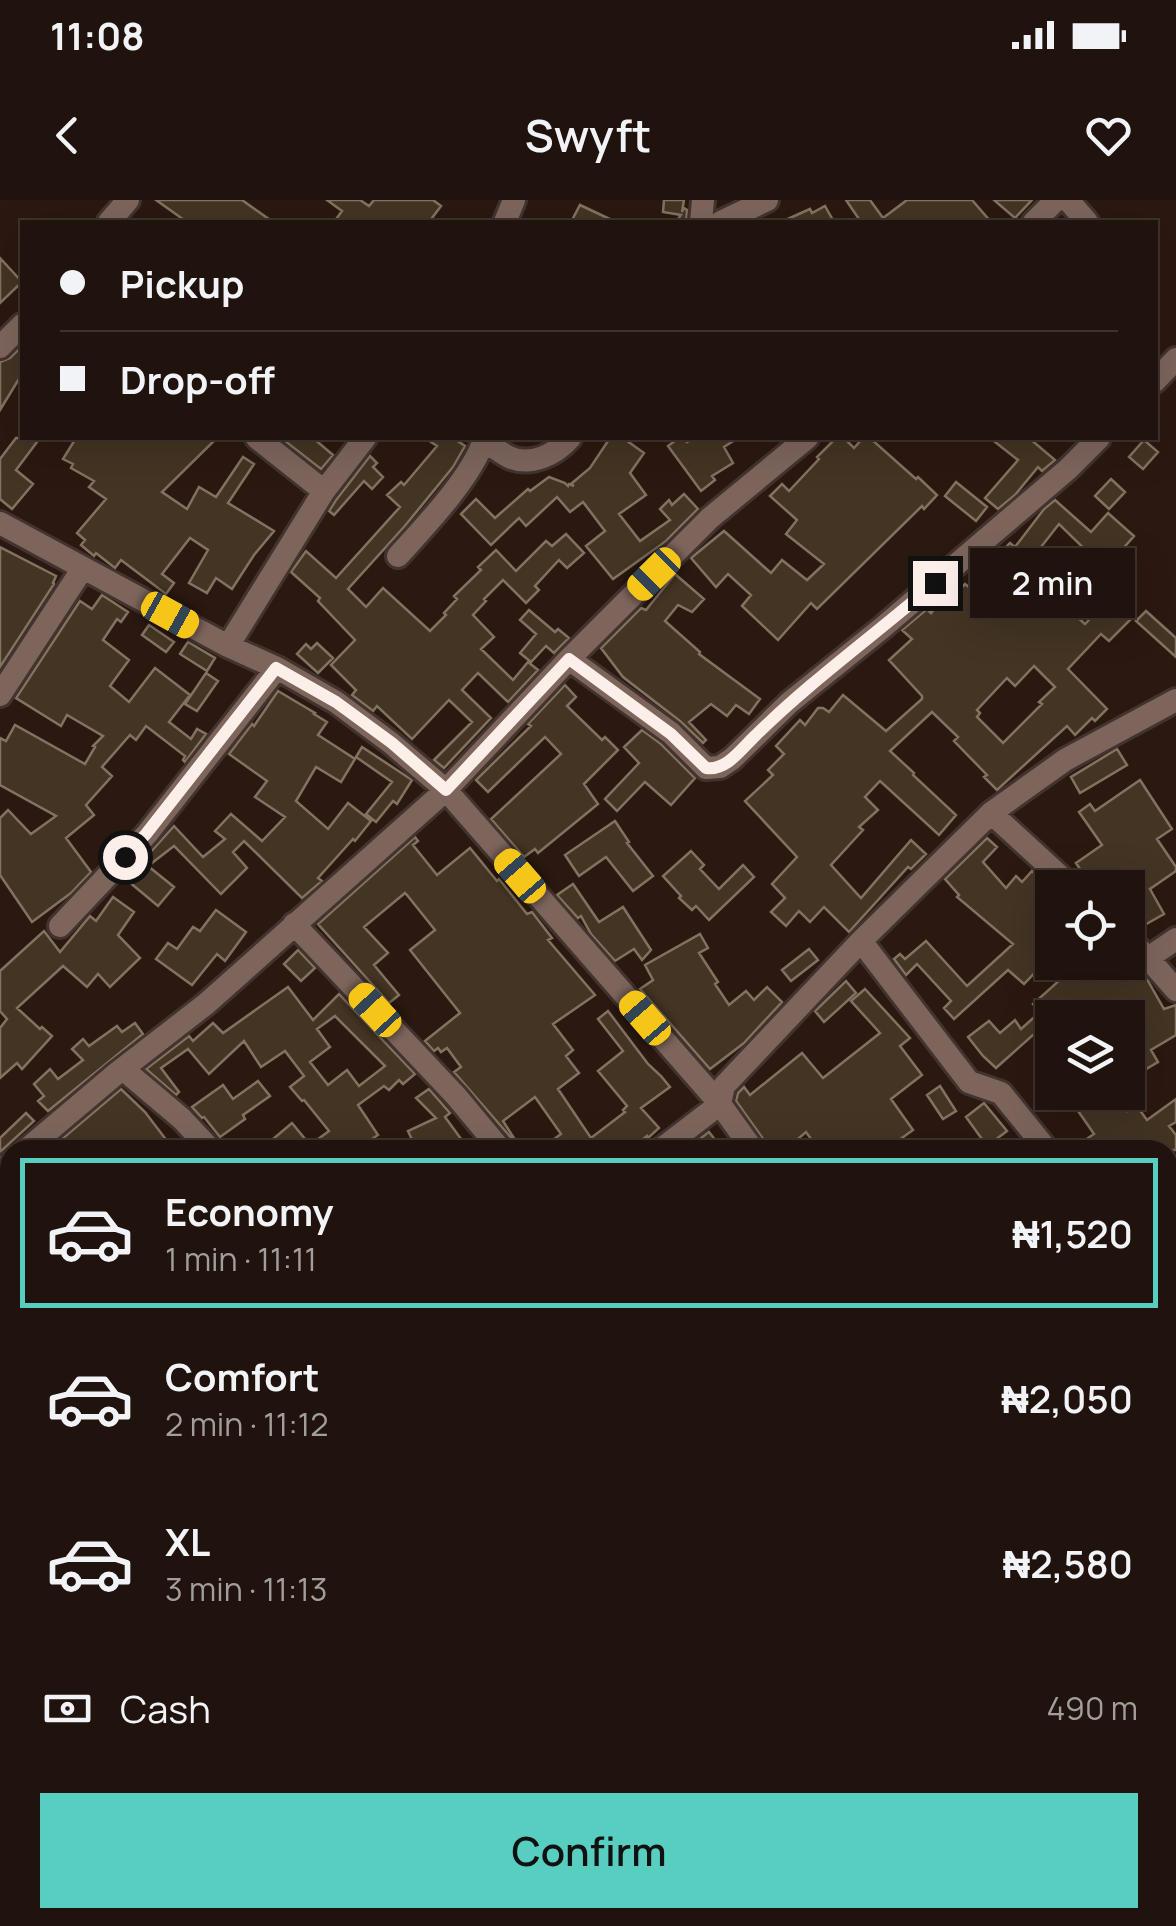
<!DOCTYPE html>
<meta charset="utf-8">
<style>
body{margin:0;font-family:Manrope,sans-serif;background:#2d201a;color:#f1f3f6;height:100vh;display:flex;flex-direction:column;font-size:38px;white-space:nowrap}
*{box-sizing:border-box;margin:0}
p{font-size:32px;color:#a29e9d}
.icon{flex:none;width:55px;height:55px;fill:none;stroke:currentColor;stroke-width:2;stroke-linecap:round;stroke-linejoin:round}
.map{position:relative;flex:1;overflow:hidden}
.side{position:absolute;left:0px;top:940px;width:1178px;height:788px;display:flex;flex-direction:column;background:#20120c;border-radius:30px 30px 0 0;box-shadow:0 10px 40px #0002,0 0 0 2px #3d322d}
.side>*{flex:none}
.banner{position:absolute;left:20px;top:20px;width:1138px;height:220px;border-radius:0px;box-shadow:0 10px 40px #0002,0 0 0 2px #3d322d;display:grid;align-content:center;height:220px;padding:0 40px;background:#20120c}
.fabs{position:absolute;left:1035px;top:670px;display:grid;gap:20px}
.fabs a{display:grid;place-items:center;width:110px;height:110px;border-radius:0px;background:#20120c;box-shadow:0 10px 40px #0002,0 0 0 2px #3d322d;font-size:50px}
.end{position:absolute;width:45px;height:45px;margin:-22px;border:12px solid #fceee8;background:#111;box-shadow:0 0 0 5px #111}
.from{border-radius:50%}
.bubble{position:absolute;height:70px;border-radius:0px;background:#20120c;box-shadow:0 10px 40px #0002,0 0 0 2px #3d322d;font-size:32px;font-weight:600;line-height:70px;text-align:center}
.car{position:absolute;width:30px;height:60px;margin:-30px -15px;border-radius:12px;box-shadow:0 0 8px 2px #0007;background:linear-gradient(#f5c518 24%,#345 0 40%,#f5c518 0 76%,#345 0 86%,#f5c518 0)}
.banner b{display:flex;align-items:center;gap:35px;height:95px;font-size:38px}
.banner b+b{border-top:2px solid #3d322d}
.banner i{width:25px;height:25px;background:#f1f3f6}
ul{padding:18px 0 0;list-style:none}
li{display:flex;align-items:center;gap:30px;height:150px;margin:0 20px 15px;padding:0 20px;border:5px solid transparent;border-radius:0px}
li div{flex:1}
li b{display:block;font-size:38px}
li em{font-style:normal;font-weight:600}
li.selected{border-color:#58cec0}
li>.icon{width:90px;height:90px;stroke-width:1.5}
.pay{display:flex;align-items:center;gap:25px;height:110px;padding:0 40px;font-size:38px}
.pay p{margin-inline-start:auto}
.primary-button{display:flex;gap:20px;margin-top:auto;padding:20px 40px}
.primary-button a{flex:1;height:115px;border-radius:0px;background:#58cec0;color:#111;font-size:40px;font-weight:600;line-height:115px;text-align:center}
.status{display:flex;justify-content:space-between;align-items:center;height:70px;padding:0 50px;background:#20120c;direction:ltr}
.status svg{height:28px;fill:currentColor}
header{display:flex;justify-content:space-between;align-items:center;height:130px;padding:0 40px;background:#20120c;font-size:45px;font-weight:600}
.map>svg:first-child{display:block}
.building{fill:#433423;stroke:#837260;stroke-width:2.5;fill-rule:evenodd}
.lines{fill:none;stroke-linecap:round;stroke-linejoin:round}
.minor-casing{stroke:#42332f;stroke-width:28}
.minor{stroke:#7d655c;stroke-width:22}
.route{stroke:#fceee8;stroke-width:12}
</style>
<div class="status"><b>11:08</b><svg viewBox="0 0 49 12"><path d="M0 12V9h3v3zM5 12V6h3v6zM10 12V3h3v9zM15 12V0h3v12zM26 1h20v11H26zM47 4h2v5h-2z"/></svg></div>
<header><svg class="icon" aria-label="back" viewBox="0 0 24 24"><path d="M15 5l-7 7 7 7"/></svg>Swyft<svg class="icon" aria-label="heart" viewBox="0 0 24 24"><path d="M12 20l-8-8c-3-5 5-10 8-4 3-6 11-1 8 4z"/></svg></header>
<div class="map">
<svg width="1176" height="1726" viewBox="0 0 1176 1726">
<rect width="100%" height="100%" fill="#2b1810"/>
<path class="building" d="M156,0H242L273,22H187Z
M327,0H360L369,6L374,0H433L441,6L429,22H334L342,11Z
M664,0H684L682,12L684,8L687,10L686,22H676L681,15L663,12Z
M846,0H870L883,18L907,0H972L991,22H861Z
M994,0H1032L1015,18Z
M580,5L616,22H571Z
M825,6L834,22H781L810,9L812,13Z
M0,58L22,82L0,103Z
M22,146V174L0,210V162L10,158Z
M16,238H40L16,270L33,284L12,309L0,299V259Z
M76,238H217L162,292L187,309L199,287L216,297L243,257L254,264L228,303L274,331L254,355L232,389L216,378L207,393L189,383L208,350L190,338L162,374L174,383L166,394L121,360L115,368L96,353L94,356L81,345L85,340L77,333L106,299L89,287L94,281L71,268L73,264L63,259Z
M281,238H313L333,255L321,269Z
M425,238H453L465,246L453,267L404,327L348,389L366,407L383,388L430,431L446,415L444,413L457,399L454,396L481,370L478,367L496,350L516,371L546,341L552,346L566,334L584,353L567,368L559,360L535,386L539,390L526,403L503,380L484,399L486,401L473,415L494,437L481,449L513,480L528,462L538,470L508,502L478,473L462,490L491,518L444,568L434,560L472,522L449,500L412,539L377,506L373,511L352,495L356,490L331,465L355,440L318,401L320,398L291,372L306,351L336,378L400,307L387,295L401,282L404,285L437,246Z
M610,238H623L644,253L630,273L646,295L619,314L640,341L670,320L660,309L669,300L672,305L684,294L698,309L666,341L613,379L586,346L605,331L583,302L570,312L557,297L526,326L519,318L491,345L461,314L476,299L495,318L528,289L530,291L549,277L565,283L568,286L569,284L574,286L571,284L590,268Z
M679,238H684L687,242L694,238H738L724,247L733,263L712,276L715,280L701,291L668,246Z
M836,238H844L854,248L863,238H870L916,279L918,277L937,295L924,309L922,306L817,409L811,403L778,440L742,406L751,395L728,374L716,387L691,358L724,331L771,373L782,360L807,380L824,364L786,334L797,320L770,296L782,284L789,291L819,259L817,257Z
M990,238H1029L1055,260L1042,271L1038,267L1015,295L998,309L985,298L1018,260Z
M1144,240L1158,252L1143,269L1129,257Z
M370,256L377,263L373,267L383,277L372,289L364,281L334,315L329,311L336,300Z
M1111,279L1125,292L1109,309L1095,296Z
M956,282L987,307L976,321L945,296Z
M1055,300L1091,332L1108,313L1134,336L1105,369L1059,324L1030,361L1045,374L1042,377L1054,388L1049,392L1085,424L1114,394L1135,415L1109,441L1101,434L1068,469L1107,509L1095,521L1092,518L1075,535L1067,526L997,590L984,577L987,575L954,541L958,537L932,512L890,551L914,573L913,575L956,615L939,635L880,581L865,597L878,610L859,627L863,630L831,665L861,698L911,640L926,654L911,669L908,667L849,732L824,707L810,722L799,711L786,726L771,712L785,698L772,684L797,657L745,601L773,575L768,570L784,554L776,546L800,520L805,525L818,508H823L829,512L843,495L886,531L922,499V496L889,460L912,439L902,430L927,409L931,413L946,394L952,399L965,384L979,395L1002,371L992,362L1010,343L1015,347L1044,309ZM1034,466L1055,487L1039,502L1042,504L1003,543L977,517L980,513L977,510L1007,478L1015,486Z
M0,347L56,376L53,383L54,384L0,467Z
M675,374L704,399L692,412L678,405L665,421L700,452L699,454L760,499L749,514L736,505L727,516L711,504L689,522L706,540L703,543L680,521L623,477L601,448L641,408L646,410Z
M102,395L128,412L121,422L117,419L103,440L129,460L110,486L129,502L155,468L190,495L169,522L191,539L197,529L206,534L185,562L183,560L185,556L146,526L136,540L130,535L102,567L112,576L86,605L94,615L66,638L91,672L71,693L32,722L0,675V618L8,610L31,634L56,616L0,585V538L6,541L15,525L85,564L95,547L93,546L103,536L67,515L61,526L16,498L80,401L92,409Z
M529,410L555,432L558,429L569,438L554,453L546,446L531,462L520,453L536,434L520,420Z
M1146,411L1176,438V457L1136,421Z
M149,425L174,442L166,452L142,435Z
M188,442L215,458L207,471L180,454Z
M317,443L333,458L318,473L297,454L306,444L311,449Z
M206,473L218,481L197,511L185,504Z
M565,485L576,497L567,506L602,540L605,537L618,550L584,584L598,604L538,653L535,649L524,657L491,619L561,554L545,537L488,592L476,580L531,526L528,524Z
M278,491L315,513L314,514L327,522L318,535L355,559L341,582L316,567L296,601L328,629L348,603L371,621L355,641L353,639L318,678L322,681L302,698L244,641L233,652L247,668L221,694L174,646L152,663L147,656L174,626L203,657L225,639L215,631L231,614L262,641L285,617L255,597L267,581L229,554L252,524L254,526Z
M642,530L661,544L695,578L671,605L645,582L617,611L605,599L639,563L624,547Z
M362,547L412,580L397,604L393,601L376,622L366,614L392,582L356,557Z
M1117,549L1127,565L1080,593L1071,577Z
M1140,580L1172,629L1157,639L1176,667V671L1150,689L1164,714L1139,728L1128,723V688H1093L1076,663L1102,645L1079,612L1090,604L1095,611Z
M615,621L629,642L627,643L653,676L633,691L606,657L579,676L565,655Z
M415,637L418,641L413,645L437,675L470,648L497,681L499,679L527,714L532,712L552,738L548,740L595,795L553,824L573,850L566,856L579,873L558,889L591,938L625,912L623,910L627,906L598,871L623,851L598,819L608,811L648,864L661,876L670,887L641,908L659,928L648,938L647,936L629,950H539L561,934L535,897L503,921L521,949L516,950L513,940L454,872L461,867L447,848L441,852L438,848L434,851L425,841L460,813L410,750L435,730L407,695L405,693L364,727L388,753L374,765L399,795L389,803L318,724Z
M987,638L997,647L983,662L1006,688L1016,676L1022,682L1032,671L1052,690V693L1042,705L1052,714V746L1037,762H1045L1024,784L1008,770L954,819L944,808L951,801L917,764L906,775L894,759L900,754L905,759L926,741L967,786L1013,744L957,697L959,695L945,679Z
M691,651L704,665L700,669L719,689L743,665L754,677L709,720L696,706L692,710L679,698L681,696L663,676Z
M143,662L174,687L158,706L128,681Z
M573,684L599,722L623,707L651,750L642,760L634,749L615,761L591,734L581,716L578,718L557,695Z
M113,697L134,712L118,735L140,758L110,787L98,774L87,787L63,766L17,808L40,829L42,827L52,836L22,869L17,863L0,878V828L7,819L0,811V771L44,731L60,752L90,716L96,721Z
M216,710L246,732L225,761L217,754L192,785L156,759L168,743L177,749L193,727L200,731Z
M700,734L708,748L699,753L718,782L715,784L729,805L746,791L754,800L767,787L782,802L744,843L710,869L640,789L653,780L645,765Z
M809,749L818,760L791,781L782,770Z
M298,750L315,768L301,781L284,764Z
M1064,762H1131L1148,781L1164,809L1176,805V835L1151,850L1158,862L1136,875L1128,861V818H1052L996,868L983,856L968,837L989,821L1000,833L1015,820L1021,829L1040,812L1033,804L1071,770Z
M846,781L856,793L824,822L815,811Z
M288,787L313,820L339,794L415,874L403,884L399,880L389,890L384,886L358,905L378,935L355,950H260L292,923L310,945L329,931L304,900L302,901L290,887L304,876L285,851L261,867L244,841L209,874L188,849L161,868L179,892L176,895L146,869L189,836L193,841L213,823L223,833ZM335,816L385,866L359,886L347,870L328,885L310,862L330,847L317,829Z
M865,789L910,838L900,846L922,875L891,899L913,930L888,948L883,941L871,950H819L806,932L785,950H771L736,901L738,893L744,887L750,895L802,853L823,878L880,833L851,801Z
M135,823L143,834L48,911L38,901L44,896L34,884L50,869L58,879L83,860L72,849L83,839L89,846L117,826L122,832Z
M258,881L270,896L243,915L245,919L220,937L204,917L202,918L192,907L223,885L233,899Z
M940,886L956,911L943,919L927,895Z
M121,889L145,912L174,950H49Z
M429,889L450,913L445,917L464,943L455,950H421L414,944L408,931L436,918L416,898Z
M1065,892H1114L1127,911L1136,905L1147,920L1176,899V922L1169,926L1176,935V950H1092L1085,940L1094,934Z
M984,903L1007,931L987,946L966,917Z
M26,913L34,921L0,952V938Z
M709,932L723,950H685Z"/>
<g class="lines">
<g class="minor-casing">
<path id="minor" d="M1068,0L1087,22
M109,22L128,0
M505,22L514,0
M701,22L703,0
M721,22L767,0
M1034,22L1056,0
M0,147L22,125
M1155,181L1176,159
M257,238L324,291
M481,238C490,244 499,252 509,257C531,267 556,254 570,238
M0,323L228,446L277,468L336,502L391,543L446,590L720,904L753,950
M398,356C426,325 471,278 484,240
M228,446L324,291L365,238
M569,459L671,533L706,568L720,567L732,559L789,503L882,428L1068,269L1099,238
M0,495L83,368
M991,613L1073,688
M294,724L456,896L501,950
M60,726L147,634L277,468
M1128,738L1148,758L1176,790
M861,741L969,882L1001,893L1047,950
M1148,758L1176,739
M123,869L182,919L211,950
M26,950L117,873L206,804L446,590L569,459L710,318L807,238
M660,950L720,904L724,886L861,741L991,613L1065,560L1176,500
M0,971L10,963
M0,1008L10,1017
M1168,1112L1176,1124
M0,1248L10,1235
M1168,1473L1176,1487
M753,1718L758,1726
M1059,1718L1062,1726
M1,1726L10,1717
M565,1726L574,1718
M905,1726L915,1718"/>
</g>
<use href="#minor" class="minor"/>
</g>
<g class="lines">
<path class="route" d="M125,657L146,634L276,468L336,502L392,543L446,590L569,459L671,534L706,568C727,571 742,548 756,535C812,480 876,434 935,383"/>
</g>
</svg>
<div class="fabs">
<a><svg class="icon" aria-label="locate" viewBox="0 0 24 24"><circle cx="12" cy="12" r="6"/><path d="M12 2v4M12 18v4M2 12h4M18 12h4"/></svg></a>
<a><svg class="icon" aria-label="layers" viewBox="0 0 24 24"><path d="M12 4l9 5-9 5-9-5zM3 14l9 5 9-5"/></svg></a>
</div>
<i class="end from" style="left:125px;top:657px"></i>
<i class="end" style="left:935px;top:383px"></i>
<div class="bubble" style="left:970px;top:348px;width:165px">2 min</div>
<i class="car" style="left:654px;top:374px;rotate:225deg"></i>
<i class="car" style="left:170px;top:415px;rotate:119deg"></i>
<i class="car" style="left:520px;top:676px;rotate:319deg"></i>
<i class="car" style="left:375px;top:810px;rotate:317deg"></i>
<i class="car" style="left:645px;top:818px;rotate:319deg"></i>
<div class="banner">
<b><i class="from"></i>Pickup</b>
<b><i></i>Drop-off</b>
</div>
<section class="side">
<ul>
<li class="selected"><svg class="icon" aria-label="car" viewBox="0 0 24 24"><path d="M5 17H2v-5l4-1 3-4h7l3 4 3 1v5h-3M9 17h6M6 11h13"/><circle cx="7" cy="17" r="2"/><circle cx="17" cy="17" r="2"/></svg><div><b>Economy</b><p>1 min · 11:11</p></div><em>₦1,520</em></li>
<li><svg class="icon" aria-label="car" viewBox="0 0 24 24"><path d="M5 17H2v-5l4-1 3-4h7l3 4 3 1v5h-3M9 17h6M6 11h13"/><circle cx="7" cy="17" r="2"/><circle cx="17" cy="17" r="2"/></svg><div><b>Comfort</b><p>2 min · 11:12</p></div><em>₦2,050</em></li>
<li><svg class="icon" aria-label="car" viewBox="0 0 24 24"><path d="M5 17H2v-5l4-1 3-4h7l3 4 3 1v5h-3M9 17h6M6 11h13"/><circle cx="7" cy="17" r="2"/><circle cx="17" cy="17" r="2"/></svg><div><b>XL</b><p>3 min · 11:13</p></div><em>₦2,580</em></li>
</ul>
<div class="pay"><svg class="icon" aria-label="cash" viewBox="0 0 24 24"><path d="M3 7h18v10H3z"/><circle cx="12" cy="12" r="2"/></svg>Cash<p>490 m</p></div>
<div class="primary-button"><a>Confirm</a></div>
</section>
</div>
